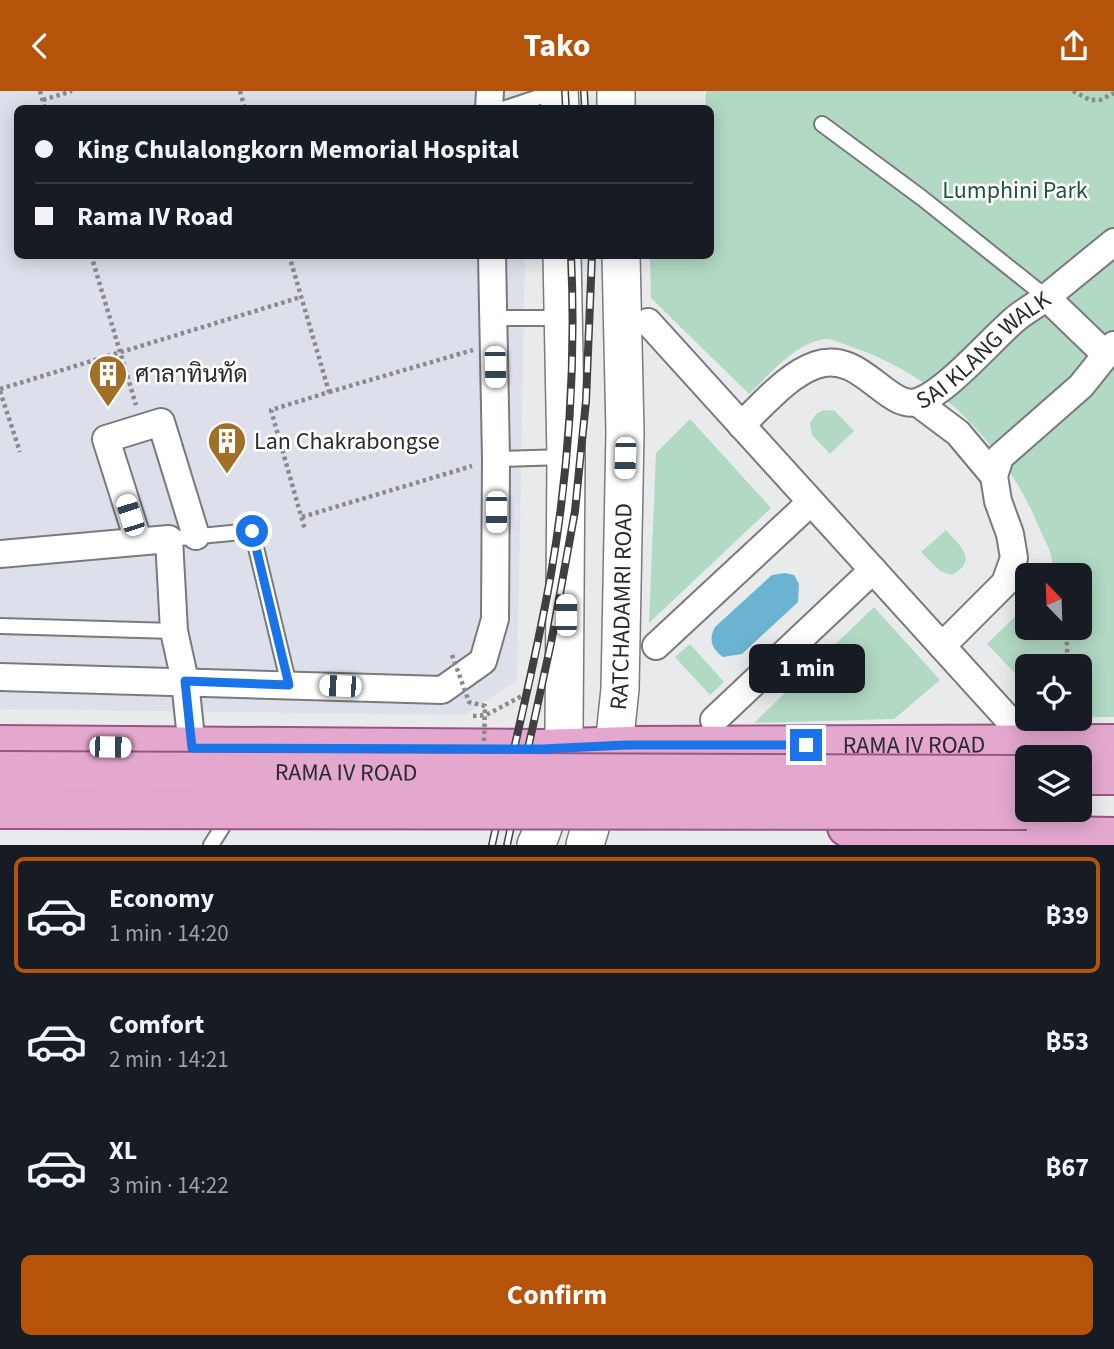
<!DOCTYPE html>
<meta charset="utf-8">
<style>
body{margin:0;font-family:"Source Sans 3",Sarabun,sans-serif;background:#242831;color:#f1f3f6;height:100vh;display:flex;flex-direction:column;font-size:26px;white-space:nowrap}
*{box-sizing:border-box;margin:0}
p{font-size:23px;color:#9ea1a6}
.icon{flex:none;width:38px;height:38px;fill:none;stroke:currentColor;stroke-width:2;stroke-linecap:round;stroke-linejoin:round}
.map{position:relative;height:754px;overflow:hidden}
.sheet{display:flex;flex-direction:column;background:#171b24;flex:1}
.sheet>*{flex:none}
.top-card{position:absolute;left:14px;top:14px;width:700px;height:154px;border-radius:10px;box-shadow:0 4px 18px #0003;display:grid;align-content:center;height:154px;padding:0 21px;background:#171b24}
.needle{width:46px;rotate:337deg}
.fabs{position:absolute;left:1015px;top:472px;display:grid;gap:14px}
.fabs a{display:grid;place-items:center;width:77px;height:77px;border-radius:10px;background:#171b24;box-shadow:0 4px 18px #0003;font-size:35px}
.end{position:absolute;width:32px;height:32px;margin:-16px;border:9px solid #1a73e8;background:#fff;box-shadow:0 0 0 4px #fff}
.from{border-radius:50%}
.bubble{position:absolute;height:49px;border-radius:10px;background:#171b24;box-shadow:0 4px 18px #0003;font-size:23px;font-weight:700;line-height:49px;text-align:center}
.car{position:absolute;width:21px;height:42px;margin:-21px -10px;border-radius:9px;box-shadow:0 0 5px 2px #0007;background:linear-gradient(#fff 24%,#345 0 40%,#fff 0 76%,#345 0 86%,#fff 0)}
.top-card b{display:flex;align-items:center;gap:24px;height:66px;font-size:26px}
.top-card b+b{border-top:2px solid #363941}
.top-card i{width:18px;height:18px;background:#f1f3f6}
ul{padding:12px 0 0;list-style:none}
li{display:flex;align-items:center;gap:21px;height:116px;margin:0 14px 10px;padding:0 7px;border:4px solid transparent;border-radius:10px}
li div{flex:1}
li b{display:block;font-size:26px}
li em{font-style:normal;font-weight:700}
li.active{border-color:#b45309}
li>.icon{width:63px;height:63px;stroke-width:1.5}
.cta{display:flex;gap:14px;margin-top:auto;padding:14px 21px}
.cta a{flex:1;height:80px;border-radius:10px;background:#b45309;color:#fff;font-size:28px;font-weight:700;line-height:80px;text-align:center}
header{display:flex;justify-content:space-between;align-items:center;height:91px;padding:0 21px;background:#b45309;color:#fff;font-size:32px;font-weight:700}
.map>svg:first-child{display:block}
.built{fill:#dde0ea}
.green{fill:#b2d9c4}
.water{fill:#6ab4d1}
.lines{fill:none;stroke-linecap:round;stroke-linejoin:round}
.lane-casing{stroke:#797a7c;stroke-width:18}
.street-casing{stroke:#797a7c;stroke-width:30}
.secondary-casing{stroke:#797a7c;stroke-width:40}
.primary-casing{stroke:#985781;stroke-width:42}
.path{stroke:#8a8a8c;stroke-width:4.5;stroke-dasharray:3.5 3.5;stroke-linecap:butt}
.lane{stroke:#fff;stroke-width:14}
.street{stroke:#fff;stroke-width:26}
.secondary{stroke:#fff;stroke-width:37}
.primary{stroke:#e4a8cf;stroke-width:38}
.rail-casing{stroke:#404042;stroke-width:8}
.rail{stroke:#fff;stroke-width:5;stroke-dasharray:16;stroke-linecap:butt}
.primary-bridge-casing{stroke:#985781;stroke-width:42;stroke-linecap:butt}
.path-bridge{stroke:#8a8a8c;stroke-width:4.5;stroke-dasharray:3.5 3.5;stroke-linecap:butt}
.primary-bridge{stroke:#e4a8cf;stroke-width:38}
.route{stroke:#1a73e8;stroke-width:9}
.labels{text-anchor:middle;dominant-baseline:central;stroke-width:5;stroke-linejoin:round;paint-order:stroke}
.park-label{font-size:24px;fill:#20543d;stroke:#fff}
.street-label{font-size:24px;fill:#2b2b2c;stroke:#fff}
.poi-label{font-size:24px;fill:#2b2b2c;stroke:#fff;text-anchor:start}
</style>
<header><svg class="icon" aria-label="back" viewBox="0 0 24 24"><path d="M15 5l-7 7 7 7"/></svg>Tako<svg class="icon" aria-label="share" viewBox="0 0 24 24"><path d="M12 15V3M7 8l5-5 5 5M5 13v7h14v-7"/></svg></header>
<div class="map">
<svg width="1114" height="754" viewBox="0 0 1114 754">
<rect width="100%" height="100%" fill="#e9eaec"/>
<path class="built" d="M0,0H527L528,18H18V164L525,165L517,589L465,624L0,618Z"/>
<path class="green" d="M706,0H1114V626H1080V576H1027V595L987,553L1027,514V537H1080V485H1048C1049,480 1052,473 1052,469C1051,458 1042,445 1038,434C1004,353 936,283 851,256C844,253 833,248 826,248C797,250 769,284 749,303L651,207L650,165L710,164V18L705,17Z
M824,319L835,320L854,340L830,363L812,344L810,332L816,323Z
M690,328L771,417L649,532L656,362Z
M946,439C960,455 979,469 952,484L940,480L921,461Z
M874,516L940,589L894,628L754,632Z
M690,553L724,591L710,604L675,566Z"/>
<path class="water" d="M785,482L794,484L799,493L798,511L742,563L723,566C712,558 708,549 715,536L772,484Z"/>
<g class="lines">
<g class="lane-casing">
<path id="lane" d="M503,18L557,0
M822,33L922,107L1046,206
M493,227H562
M496,368L565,366
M169,448L252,440L289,594
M0,535L174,540
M211,754L223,735"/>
</g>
<g class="street-casing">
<g id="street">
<path d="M489,18L490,0"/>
<path d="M1046,206L1105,263"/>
<path d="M648,231L1010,630"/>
<path d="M918,312L958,342L994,385"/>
<path id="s1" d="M741,334C763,314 787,284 816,274C862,258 888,323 920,310C948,299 989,251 1013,230C1024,220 1037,214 1048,205C1070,187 1092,169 1114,151"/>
<path d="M138,449L106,348L161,331L196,445"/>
<path d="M0,463L169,448L174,540L185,590L192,657"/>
<path d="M656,555L811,411"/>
<path d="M942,555L1005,492L1014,467L1010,443L998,410L994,385L1000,366L1081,295L1114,254"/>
<path d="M0,586L442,599L483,570L495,528L496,368L492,164"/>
<path d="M714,629L873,479"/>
</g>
</g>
<g class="secondary-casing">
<g id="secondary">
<path d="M559,0L560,18"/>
<path d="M616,0V18"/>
<path d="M536,754C549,727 561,669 564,639L566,366L562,164"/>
<path id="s2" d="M585,754L614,655L620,598L625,341L621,164"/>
</g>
</g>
<g class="primary-casing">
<g id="primary">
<path id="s3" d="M0,654L543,658L627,655L1114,653"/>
<path d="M1080,684H1114"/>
<path d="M847,736L1053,745L1114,746"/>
</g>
</g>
<path class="path" d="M40,0L45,18
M240,0L245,18
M1073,0L1090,9H1100L1114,2
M43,9L72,0
M91,164L136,314
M289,164L329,301L271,319L305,439
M0,298L301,206
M0,300L20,361
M329,301L473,259
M302,426L472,375
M1066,537L1068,576
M1047,546L1048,537
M473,625L486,624L522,605"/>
<use href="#lane" class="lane"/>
<use href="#street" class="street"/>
<use href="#secondary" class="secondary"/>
<use href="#primary" class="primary"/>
<g class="rail-casing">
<path id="rail" d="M565,0L566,18
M584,0L585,18
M492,754C512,664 535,574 551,483C569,378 576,271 571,164
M507,754L551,552L575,420L586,310L592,164"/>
</g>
<use href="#rail" class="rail"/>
<g class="primary-bridge-casing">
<g id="primary-bridge">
<path id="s4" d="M0,680L1027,684"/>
<path d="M0,718L1027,719"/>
</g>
</g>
<path class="path-bridge" d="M452,564L469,611L485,615L484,653"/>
<use href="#primary-bridge" class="primary-bridge"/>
</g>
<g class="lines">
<path class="route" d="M252,440L289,594L185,590L192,657L542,658L627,654H806"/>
</g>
<defs>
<g id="building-pin" transform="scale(2.0125)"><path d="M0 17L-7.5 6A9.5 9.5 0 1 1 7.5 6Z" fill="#a16f25" stroke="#fff"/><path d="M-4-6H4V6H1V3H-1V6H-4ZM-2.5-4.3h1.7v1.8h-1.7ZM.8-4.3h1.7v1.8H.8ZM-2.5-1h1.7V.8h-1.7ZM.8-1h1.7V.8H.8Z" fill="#fff"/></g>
</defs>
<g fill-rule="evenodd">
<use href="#building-pin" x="108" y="283"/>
<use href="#building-pin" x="227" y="350"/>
</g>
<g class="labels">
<g class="park-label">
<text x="1015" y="99">Lumphini Park</text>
</g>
<g class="street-label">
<text stroke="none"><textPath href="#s1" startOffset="294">SAI KLANG WALK</textPath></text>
<text stroke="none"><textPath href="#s2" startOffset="243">RATCHADAMRI ROAD</textPath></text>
<text stroke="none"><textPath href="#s3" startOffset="914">RAMA IV ROAD</textPath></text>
<text stroke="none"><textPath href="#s4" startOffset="346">RAMA IV ROAD</textPath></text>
</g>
<g class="poi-label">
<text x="135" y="283">ศาลาทินทัด</text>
<text x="254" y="350">Lan Chakrabongse</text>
</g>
</g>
</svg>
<div class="fabs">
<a><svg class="needle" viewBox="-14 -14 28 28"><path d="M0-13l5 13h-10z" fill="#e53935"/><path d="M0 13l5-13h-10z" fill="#9ea1a6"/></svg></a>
<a><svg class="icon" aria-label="locate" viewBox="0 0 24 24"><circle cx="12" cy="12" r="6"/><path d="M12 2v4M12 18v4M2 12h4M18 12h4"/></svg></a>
<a><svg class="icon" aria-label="layers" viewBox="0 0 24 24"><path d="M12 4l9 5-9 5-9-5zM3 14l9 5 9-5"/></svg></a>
</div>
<i class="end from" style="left:252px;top:440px"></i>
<i class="end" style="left:806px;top:654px"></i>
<div class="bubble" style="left:749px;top:553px;width:116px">1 min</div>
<i class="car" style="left:495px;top:276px;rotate:179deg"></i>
<i class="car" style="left:625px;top:367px;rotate:182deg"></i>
<i class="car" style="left:496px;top:421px;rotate:180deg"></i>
<i class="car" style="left:130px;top:424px;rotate:342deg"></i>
<i class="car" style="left:566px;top:524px;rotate:0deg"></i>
<i class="car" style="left:340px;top:595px;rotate:272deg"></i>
<i class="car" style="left:110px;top:656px;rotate:91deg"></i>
<div class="top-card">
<b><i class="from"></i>King Chulalongkorn Memorial Hospital</b>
<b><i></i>Rama IV Road</b>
</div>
</div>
<section class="sheet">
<ul>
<li class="active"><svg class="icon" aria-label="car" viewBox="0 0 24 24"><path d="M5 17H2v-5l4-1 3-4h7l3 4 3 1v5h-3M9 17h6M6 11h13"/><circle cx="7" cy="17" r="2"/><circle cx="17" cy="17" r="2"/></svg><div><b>Economy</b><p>1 min · 14:20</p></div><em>฿39</em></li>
<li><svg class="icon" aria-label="car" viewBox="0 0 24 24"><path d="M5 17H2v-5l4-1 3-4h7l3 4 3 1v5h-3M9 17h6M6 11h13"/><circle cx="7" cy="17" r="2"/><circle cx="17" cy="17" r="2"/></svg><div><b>Comfort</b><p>2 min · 14:21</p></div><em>฿53</em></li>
<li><svg class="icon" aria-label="car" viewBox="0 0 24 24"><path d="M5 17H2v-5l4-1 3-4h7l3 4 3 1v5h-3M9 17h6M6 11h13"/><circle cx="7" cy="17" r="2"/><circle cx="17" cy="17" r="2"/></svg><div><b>XL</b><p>3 min · 14:22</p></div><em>฿67</em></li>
</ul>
<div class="cta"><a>Confirm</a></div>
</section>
